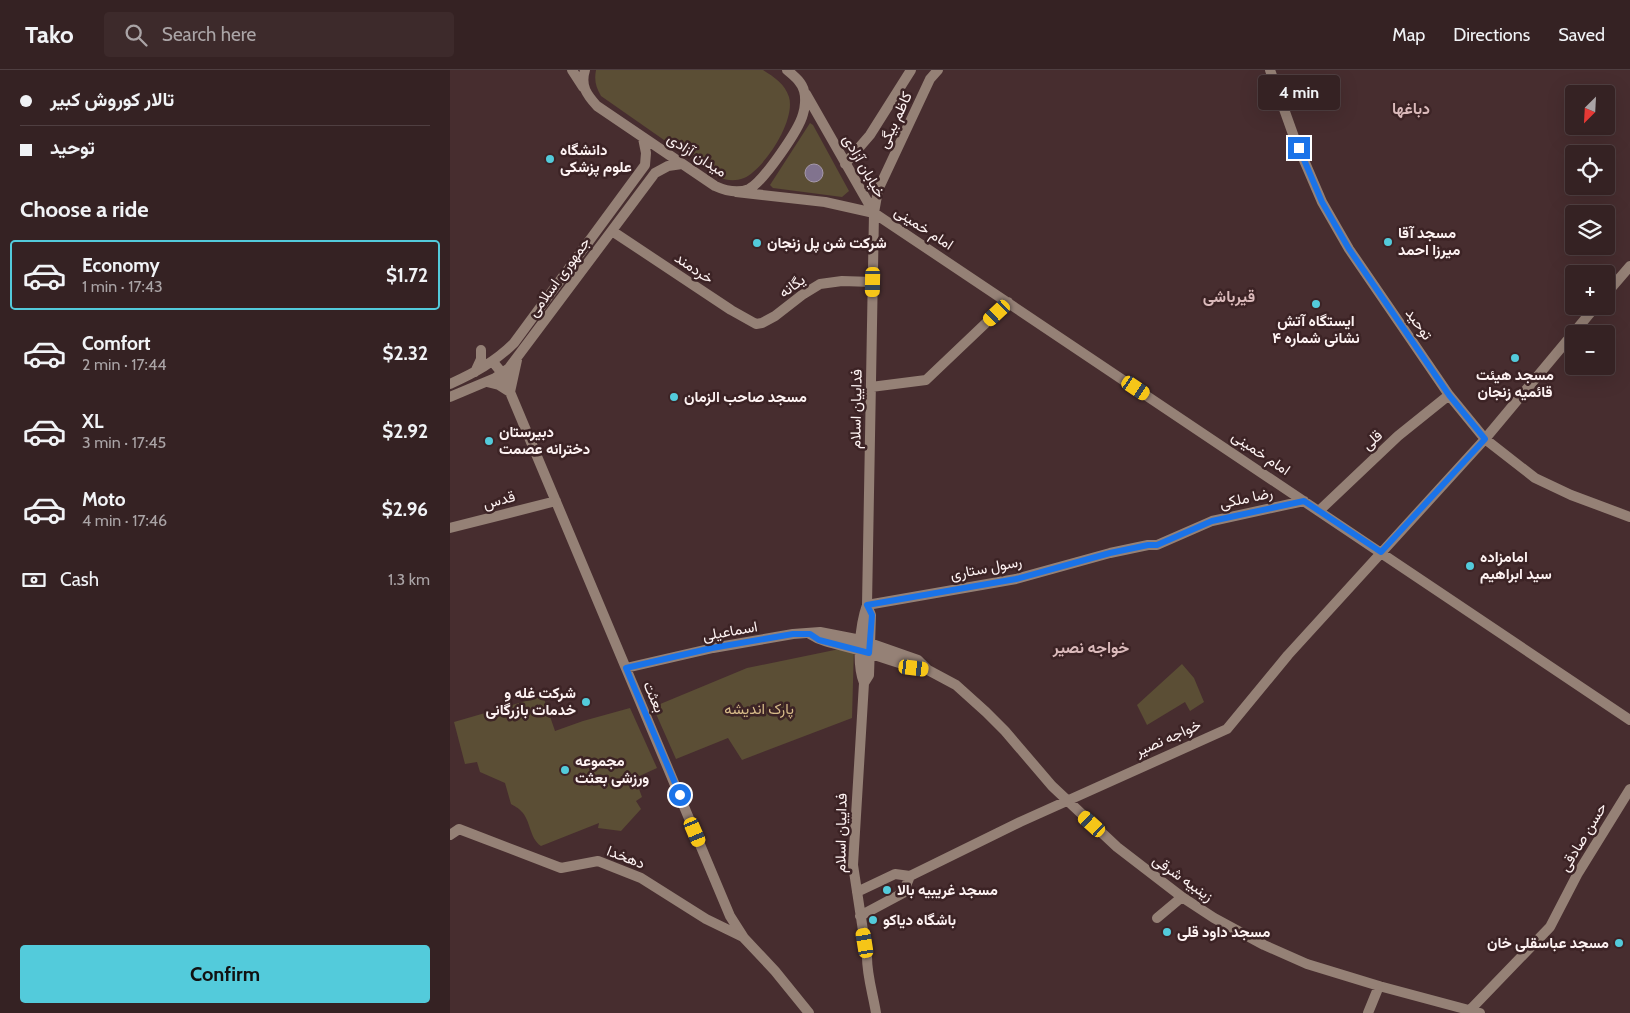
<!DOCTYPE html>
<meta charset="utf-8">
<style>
body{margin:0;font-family:Cabin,Vazirmatn,sans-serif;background:#3d2a2b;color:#f1f3f6;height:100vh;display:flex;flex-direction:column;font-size:19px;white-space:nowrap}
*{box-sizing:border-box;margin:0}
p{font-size:16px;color:#aaa4a6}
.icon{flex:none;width:28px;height:28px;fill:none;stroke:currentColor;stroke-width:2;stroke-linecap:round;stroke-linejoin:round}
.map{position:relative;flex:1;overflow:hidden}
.side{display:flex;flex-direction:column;background:#352223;width:450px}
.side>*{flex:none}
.guide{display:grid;align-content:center;height:110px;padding:0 20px;background:#352223}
.needle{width:32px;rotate:204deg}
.buttons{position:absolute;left:1115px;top:15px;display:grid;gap:10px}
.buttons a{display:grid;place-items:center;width:50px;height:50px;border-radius:5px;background:#352223;box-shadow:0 5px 20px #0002,0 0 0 1px #4f3f41;font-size:25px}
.end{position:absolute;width:22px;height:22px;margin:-11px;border:6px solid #1a73e8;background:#fff;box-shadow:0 0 0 2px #fff}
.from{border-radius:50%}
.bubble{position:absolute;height:35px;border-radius:5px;background:#352223;box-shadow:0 5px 20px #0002,0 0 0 1px #4f3f41;font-size:16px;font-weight:700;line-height:35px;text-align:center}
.car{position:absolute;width:15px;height:30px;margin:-15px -8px;border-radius:6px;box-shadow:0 0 4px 1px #0007;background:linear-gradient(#f5c518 24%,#345 0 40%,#f5c518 0 76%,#345 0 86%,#f5c518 0)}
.guide b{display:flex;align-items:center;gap:18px;height:48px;font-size:19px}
.guide b+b{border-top:1px solid #4f3f41}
.guide i{width:12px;height:12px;background:#f1f3f6}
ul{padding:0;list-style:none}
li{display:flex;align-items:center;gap:15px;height:70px;margin:0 10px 8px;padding:0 10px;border:2px solid transparent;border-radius:5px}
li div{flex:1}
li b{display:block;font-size:19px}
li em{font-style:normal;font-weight:700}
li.current{border-color:#53cbdb}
li>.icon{width:45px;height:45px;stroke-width:1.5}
h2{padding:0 20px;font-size:22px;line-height:60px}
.pay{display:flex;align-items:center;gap:12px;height:55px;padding:0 20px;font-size:19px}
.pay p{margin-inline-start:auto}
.button{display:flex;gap:10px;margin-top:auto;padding:10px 20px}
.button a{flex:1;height:58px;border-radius:5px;background:#53cbdb;color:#111;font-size:20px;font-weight:700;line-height:58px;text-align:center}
header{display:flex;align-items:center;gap:30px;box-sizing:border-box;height:70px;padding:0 25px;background:#352223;border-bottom:1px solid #4f3f41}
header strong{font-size:24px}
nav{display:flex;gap:28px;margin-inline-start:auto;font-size:18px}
.search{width:350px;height:45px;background:#3d2a2b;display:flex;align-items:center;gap:12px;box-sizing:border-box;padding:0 18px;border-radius:5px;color:#aaa4a6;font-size:19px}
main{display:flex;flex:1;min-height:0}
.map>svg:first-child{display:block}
.green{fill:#5b4e35}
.water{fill:#81738e;stroke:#a699ac}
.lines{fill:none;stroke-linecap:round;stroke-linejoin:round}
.secondary{stroke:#958176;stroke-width:10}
.route{stroke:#1a73e8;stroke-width:6}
.poi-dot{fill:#53cbdb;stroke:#3c2325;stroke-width:2}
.labels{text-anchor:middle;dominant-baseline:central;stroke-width:5;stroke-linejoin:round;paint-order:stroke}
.street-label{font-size:15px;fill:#fdf2f2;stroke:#3c2325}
.poi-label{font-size:15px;font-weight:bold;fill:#fdf2f2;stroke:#3c2325;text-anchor:start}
.park-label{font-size:15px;fill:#d7bb89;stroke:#3c2325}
.neighbourhood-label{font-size:16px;font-weight:bold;fill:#dbbabb;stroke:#3c2325}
</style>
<header>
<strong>Tako</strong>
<div class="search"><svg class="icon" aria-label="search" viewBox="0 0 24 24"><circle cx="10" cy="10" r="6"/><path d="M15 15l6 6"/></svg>Search here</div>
<nav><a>Map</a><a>Directions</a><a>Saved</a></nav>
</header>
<main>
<section class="side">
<div class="guide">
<b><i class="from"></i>تالار کوروش کبیر</b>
<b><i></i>توحید</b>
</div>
<h2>Choose a ride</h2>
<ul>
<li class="current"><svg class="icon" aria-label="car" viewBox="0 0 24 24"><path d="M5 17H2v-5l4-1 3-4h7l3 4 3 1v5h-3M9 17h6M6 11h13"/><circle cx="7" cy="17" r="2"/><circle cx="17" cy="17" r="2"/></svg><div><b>Economy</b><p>1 min · 17:43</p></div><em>$1.72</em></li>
<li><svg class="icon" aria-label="car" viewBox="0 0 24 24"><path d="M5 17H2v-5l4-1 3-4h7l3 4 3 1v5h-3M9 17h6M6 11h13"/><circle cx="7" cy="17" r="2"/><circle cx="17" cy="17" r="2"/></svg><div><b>Comfort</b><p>2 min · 17:44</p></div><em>$2.32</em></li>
<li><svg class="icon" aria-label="car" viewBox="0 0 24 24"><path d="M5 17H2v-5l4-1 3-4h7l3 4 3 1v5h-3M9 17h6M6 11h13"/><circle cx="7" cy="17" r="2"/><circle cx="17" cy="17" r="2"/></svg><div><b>XL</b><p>3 min · 17:45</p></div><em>$2.92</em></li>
<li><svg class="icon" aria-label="car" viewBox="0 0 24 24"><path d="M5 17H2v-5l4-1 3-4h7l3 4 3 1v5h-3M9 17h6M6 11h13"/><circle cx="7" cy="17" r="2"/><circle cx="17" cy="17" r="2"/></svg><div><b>Moto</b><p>4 min · 17:46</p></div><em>$2.96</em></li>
</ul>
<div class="pay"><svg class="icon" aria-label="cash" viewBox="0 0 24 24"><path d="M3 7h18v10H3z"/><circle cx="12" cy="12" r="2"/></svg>Cash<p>1.3 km</p></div>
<div class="button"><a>Confirm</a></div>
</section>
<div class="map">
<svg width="1180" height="943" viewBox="0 0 1180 943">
<rect width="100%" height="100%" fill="#472d2f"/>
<path class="green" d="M146,0H313C324,7 335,14 339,27C346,51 314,99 294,108C284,112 276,110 267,107L151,26C146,17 144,11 146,0Z
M360,53L363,55L399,121L392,127L323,118L320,115Z
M404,576L402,648L292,690L278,668L226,689L203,637L297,598Z
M732,594L744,608L754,632L740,641L735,632L697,655L687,635Z
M93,626L105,661L133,651L180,638L207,698L185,708L192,727L186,731L191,739L171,761L148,758L149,753L91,776C79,768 81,750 71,741C69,738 64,736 61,734L55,713L30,702L27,692L15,694L4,652Z"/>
<path class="water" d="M355 103a9 9 0 1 1 18 0a9 9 0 1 1-18 0Z"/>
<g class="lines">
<path class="secondary" d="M122,0L133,17
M135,0C130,16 137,25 147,36L265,116C276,121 287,124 299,119C313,112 349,60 353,44C355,38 356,28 354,21C352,12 344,6 337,0
M820,0L844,67L872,132L899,179L999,325L1035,369L1085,408L1121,425L1180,447
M356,24L424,143
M395,94L420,65L461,0
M286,122L375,132L424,143L1180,650
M162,161L281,240L306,254L312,253L325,246L352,225L370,214L392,211L423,212
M1156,224L1180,196
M43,292L52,303L280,846L294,868L325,901L359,943
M25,302L31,289V280
M37,312L49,315L60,322L67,290
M0,314C24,303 45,292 64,273L195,95L196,83L193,68
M421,317L476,310L558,232
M0,327L45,308L59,298L205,103L218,96L232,94
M869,441L948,366L999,325
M0,458L106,431
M417,535L566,509L660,483L698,475H707L762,451L854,431
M360,564C375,574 394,575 411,581C433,587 455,597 478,600
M176,598L263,578L343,564L370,562L411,570L468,590L478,600L506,615L536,642L555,661L602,716L667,777L732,827L764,848L814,875L857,894L929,916L1030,943
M414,613L419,605L421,545L417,535
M0,765L9,759L111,798L148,791L191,808L256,849L293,867
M460,806L570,752L777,659L838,585L1035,369L1146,236
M407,822L445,804L460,806
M410,846L453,823L460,806
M707,848L732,827
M1020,940L1100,857L1128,803L1180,719
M426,943C423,924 417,906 417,887L403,795L414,613C406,593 410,555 417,535L424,143L428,120L480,9L488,0
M918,943L929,916"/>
</g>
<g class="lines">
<path class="route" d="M230,725L176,598L262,578L343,564H360L369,570L419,583L422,545L417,535L566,509L660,483L698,475H707L762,451L854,431L931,482L1035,369L999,325L899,179L872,132L849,78"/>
</g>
<g class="poi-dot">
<circle cx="100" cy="89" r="5"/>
<circle cx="938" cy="172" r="5"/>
<circle cx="307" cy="173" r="5"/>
<circle cx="866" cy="234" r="5"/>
<circle cx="1065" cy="288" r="5"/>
<circle cx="224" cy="327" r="5"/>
<circle cx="39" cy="371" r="5"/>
<circle cx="1020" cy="496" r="5"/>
<circle cx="136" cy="632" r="5"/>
<circle cx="115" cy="700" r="5"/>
<circle cx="437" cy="820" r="5"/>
<circle cx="423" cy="850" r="5"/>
<circle cx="717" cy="862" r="5"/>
<circle cx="1169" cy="873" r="5"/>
</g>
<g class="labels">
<g class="street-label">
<text transform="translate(445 50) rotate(-65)">کاظم بیگی</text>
<text transform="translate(247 85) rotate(33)">میدان آزادی</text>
<text transform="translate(414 96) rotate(60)">خیابان آزادی</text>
<text transform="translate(474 158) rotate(33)">امام خمینی</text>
<text transform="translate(244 198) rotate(34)">خردمند</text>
<text transform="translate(109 207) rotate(-54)">جمهوری اسلامی</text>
<text transform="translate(342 216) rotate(-36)">یگانه</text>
<text transform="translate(969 254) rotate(55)">توحید</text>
<text transform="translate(406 339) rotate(-89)">فداییان اسلام</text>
<text transform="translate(922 370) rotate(-42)">قلی</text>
<text transform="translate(811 383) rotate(34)">امام خمینی</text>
<text transform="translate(796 428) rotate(-12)">رضا ملکی</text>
<text transform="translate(49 430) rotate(-15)">قدس</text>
<text transform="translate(536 498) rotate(-11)">رسول ستاری</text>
<text transform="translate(280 561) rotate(-10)">اسماعیلی</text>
<text transform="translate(204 627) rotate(67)">بعثت</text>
<text transform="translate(718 668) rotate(-24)">خواجه نصیر</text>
<text transform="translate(391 763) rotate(-89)">فداییان اسلام</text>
<text transform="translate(1133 767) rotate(-59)">حسن صادقی</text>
<text transform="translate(176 787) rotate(21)">دهخدا</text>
<text transform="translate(733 808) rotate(35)">زینبیه شرقی</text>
</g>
<g class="poi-label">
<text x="110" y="80">دانشگاه<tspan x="110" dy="17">علوم پزشکی</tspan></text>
<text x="948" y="163">مسجد آقا<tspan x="948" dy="17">میرزا احمد</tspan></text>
<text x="317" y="173">شرکت شن پل زنجان</text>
<text x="866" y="251" text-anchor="middle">ایستگاه آتش<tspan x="866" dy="17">نشانی شماره ۴</tspan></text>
<text x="1065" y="305" text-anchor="middle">مسجد هیئت<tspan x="1065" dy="17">قائمیه زنجان</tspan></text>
<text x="234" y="327">مسجد صاحب الزمان</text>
<text x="49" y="362">دبیرستان<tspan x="49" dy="17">دخترانه عصمت</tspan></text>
<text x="1030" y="487">امامزاده<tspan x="1030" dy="17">سید ابراهیم</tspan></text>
<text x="126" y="623" text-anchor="end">شرکت غله و<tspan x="126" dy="17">خدمات بازرگانی</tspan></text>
<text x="125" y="691">مجموعه<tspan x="125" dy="17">ورزشی بعثت</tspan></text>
<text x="447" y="820">مسجد غریبیه بالا</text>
<text x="433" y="850">باشگاه دیاکو</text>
<text x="727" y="862">مسجد داود قلی</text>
<text x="1159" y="873" text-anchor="end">مسجد عباسقلی خان</text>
</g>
<g class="park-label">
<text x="309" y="639">پارک اندیشه</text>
</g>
<g class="neighbourhood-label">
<text x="961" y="38">دباغها</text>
<text x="779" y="226">قیرباشی</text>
<text x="641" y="577">خواجه نصیر</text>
</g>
</g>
</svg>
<div class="buttons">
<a><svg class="needle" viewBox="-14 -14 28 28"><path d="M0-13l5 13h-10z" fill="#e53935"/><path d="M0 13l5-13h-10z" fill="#aaa4a6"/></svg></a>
<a><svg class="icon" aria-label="locate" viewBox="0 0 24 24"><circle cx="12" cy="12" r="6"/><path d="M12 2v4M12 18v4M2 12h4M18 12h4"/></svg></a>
<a><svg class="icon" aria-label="layers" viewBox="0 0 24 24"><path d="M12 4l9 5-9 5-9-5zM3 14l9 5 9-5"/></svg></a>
<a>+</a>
<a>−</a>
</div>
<i class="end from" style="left:230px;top:725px"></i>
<i class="end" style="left:849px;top:78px"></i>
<div class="bubble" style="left:808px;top:5px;width:82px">4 min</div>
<i class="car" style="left:423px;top:212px;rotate:181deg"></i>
<i class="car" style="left:547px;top:243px;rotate:227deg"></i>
<i class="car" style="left:686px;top:318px;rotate:124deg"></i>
<i class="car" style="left:464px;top:598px;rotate:97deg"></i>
<i class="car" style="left:642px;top:754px;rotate:312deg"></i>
<i class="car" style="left:245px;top:762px;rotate:157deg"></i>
<i class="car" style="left:415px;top:873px;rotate:351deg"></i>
</div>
</main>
